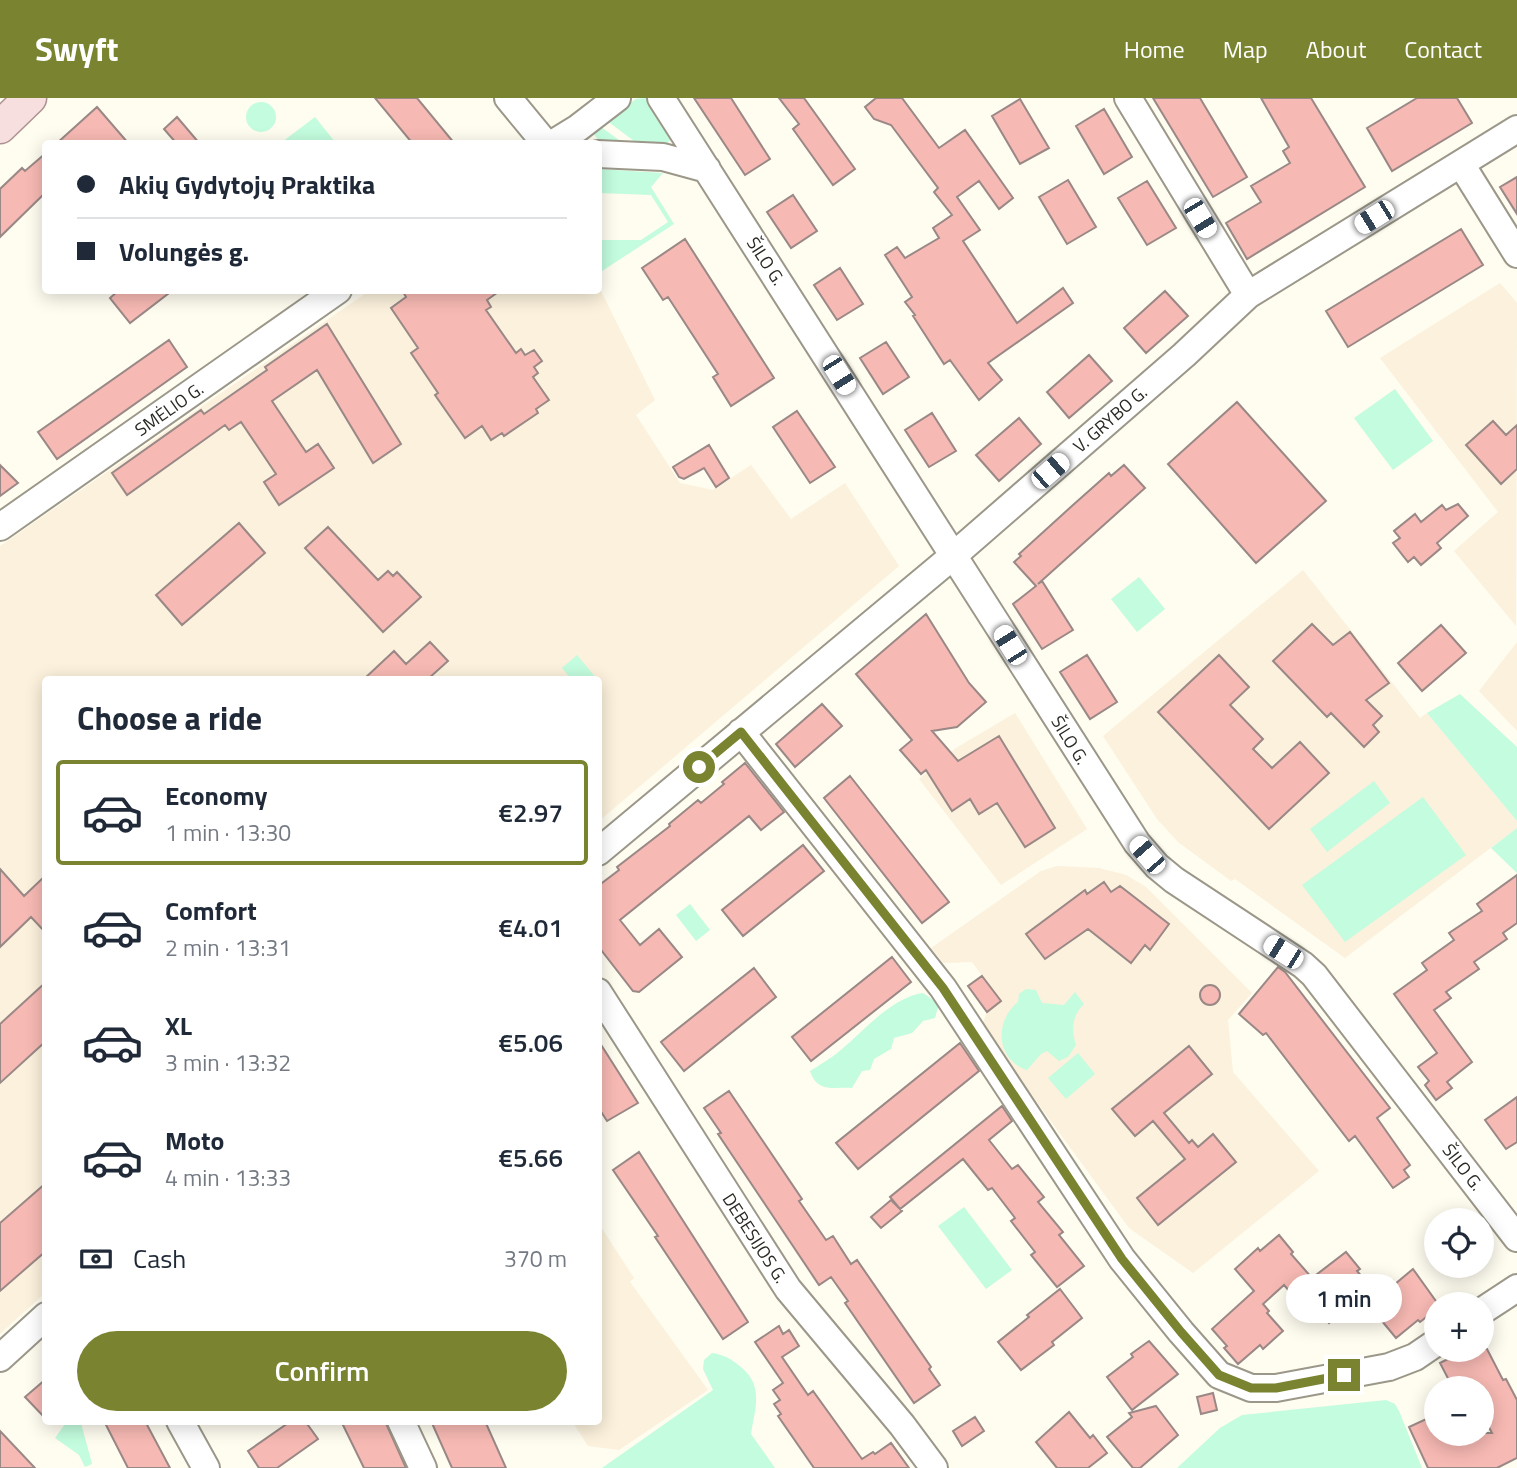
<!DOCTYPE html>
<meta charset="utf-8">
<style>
body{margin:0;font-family:"Titillium Web",sans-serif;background:#f2f2f3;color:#1f2937;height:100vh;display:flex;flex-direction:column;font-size:26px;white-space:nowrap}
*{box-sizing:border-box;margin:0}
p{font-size:23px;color:#747a83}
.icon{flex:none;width:38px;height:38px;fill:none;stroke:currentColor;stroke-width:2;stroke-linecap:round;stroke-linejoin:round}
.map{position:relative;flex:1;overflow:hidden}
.panel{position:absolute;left:42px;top:578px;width:560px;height:749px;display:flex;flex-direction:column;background:#fff;border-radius:7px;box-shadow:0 4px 18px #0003}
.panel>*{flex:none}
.hud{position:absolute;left:42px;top:42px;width:560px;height:154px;border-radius:7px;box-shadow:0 4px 18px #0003;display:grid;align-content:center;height:154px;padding:0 35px;background:#fff}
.tools{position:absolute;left:1424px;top:1110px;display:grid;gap:14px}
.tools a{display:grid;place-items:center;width:70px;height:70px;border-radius:50%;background:#fff;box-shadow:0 4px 18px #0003;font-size:35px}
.end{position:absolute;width:32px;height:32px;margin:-16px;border:9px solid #798330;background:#fff;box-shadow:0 0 0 4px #fff}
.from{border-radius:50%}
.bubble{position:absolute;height:49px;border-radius:24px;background:#fff;box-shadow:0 4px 18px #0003;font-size:23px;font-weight:600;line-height:49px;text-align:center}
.car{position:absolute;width:21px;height:42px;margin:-21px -10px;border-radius:9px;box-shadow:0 0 5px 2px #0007;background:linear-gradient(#fff 24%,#345 0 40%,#fff 0 76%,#345 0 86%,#fff 0)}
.hud b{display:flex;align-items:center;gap:24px;height:66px;font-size:26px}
.hud b+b{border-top:2px solid #e0e1e3}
.hud i{width:18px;height:18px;background:#1f2937}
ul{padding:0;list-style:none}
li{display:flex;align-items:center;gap:21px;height:105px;margin:0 14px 10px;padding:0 21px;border:4px solid transparent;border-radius:7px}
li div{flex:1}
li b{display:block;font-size:26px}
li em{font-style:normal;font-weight:600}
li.current{border-color:#798330}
li>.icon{width:63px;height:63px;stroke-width:1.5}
h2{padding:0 35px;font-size:32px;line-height:84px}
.pay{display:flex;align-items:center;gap:18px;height:77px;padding:0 35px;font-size:26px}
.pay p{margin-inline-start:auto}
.cta{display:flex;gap:14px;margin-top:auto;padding:14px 35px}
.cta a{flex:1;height:80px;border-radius:42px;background:#798330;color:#fff;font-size:28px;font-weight:600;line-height:80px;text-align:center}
header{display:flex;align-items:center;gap:42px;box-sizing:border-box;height:98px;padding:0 35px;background:#798330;color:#fff}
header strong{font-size:33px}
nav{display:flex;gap:38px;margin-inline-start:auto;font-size:24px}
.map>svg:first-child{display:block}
.education{fill:#fbf1dc}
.green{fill:#c3fcde}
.building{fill:#f7b9b3;stroke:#998886;stroke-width:2}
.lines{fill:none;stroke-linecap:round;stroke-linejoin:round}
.minor-casing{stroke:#9b988a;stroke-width:30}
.major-casing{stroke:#ac9190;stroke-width:35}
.minor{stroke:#fff;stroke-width:26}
.major{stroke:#f7dfdf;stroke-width:32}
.route{stroke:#798330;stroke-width:9}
.labels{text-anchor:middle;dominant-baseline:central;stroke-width:5;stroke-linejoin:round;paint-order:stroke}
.street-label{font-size:18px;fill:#2a2923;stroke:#fff}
</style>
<header>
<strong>Swyft</strong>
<nav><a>Home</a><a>Map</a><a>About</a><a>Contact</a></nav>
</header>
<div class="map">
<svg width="1517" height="1370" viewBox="0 0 1517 1370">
<rect width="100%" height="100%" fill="#fffcf0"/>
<path class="education" d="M1500,185L1517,205L1516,528L1454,453L1498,414L1380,260Z
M599,189L655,302L636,317L680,385L713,392L751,367L791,421L845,385L899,468L599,723L598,581H46L45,1195L0,1236V448L369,193L598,192Z
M1303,472L1420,620L1427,615L1517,723V730L1345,860L1235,781L1231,783L1178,744L1157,721L1103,638Z
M1517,544V633L1479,593Z
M1015,615L1087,731L1001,787L919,681L956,650Z
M1057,768L1099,770L1126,777L1146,789L1252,895L1228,922L1233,974L1319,1073L1193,1175L1129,1130L1020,981L982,927L987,914L1001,903L972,864L943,865L931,850L1041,773Z
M599,1126L634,1180L630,1184L708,1292L619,1352L588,1348L572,1323H598Z"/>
<path class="green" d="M644,0L649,1L670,36L671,41L664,48L638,46L606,22L636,1Z
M246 19a15 15 0 1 1 30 0a15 15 0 1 1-30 0Z
M315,19L336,45H283L282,44Z
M598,27L622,44L598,42L593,35Z
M599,71L663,75L651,89L674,126L599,175V142H641L668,124L651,97L599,95Z
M1395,291L1433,343L1393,372L1354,320Z
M1139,479L1165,511L1137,534L1111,501Z
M577,557L597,581H571L562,570Z
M1460,596L1517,649V723L1427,615Z
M1374,683L1390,705L1327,754L1310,731Z
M1423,699L1466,757L1345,844L1302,787Z
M1517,730V775L1491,750Z
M690,806L710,832L696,843L676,817Z
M1026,891L1036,892L1042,905L1064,907L1075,894L1084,906C1072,917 1071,932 1076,947L1068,959L1059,963L1047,953L1041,956L1027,972C996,962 994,923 1018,904L1019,896Z
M923,895L939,906L935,920L923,923L912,935L894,940L891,951L874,961L870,972L862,973L852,990C834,989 817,995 810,973C821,966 832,960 842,951C866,931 891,900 923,895Z
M1078,955L1095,976L1066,1001L1048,980Z
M964,1109L1012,1172L986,1191L938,1128Z
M712,1255C725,1257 731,1261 741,1269C764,1288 755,1310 751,1336L775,1370H602L713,1292L703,1271L704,1262Z
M1386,1302L1395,1306L1399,1313L1422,1370H1177L1220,1330L1242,1317Z
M67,1323L81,1325L92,1366L85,1369L79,1357L55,1340Z"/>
<path class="building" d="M375,0H417L455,46H413Z
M694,0H731L770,61L745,77Z
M779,0H804L855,71L833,87L793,31L799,26Z
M876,0H902L939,50L965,32L1013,100L999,111L979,83L957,99L980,132L963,143L1017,225L1063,190L1073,205L988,265L1002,282L979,302L950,262L944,266L913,218L915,217L905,204L912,199L885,157L897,149L905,160L939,140L933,130L952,117L934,94L938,90L891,27L874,21L865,9Z
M1153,0H1200L1247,79L1213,99Z
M1261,0H1311L1365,89L1247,161L1226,125L1261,104L1251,88L1290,65L1283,53L1289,49Z
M1417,0H1457L1472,25L1392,73L1367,30Z
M1020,1L1049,50L1020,66L992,18Z
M97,9L129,46H56Z
M1104,11L1132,59L1104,76L1076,28Z
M177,19L200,46H177L164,31Z
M46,55V94L0,139V91L22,70L25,73Z
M1517,79V116L1500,89Z
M1068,82L1096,129L1067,146L1039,99Z
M1147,83L1176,130L1147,147L1118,100Z
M793,97L817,133L791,150L767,114Z
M1461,131L1483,167L1348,249L1326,213Z
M685,141L774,280L731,308L713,279L718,276L668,199L663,202L642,170Z
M840,170L863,206L837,222L814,187Z
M119,192H173L130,225L110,200Z
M402,192H501L487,202L491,209L486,212L516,255L521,251L525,257L534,252L542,263L534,269L538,275L533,279L549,302L536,311L538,315L504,338L502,335L491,342L482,328L465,340L435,297L438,295L411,255L418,250L391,210L406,199Z
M1165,193L1188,218L1146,255L1124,230Z
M327,226L401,346L373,365L317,272L272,303L306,354L318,346L334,370L279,407L264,384L276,376L241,324L229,332L225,327L127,397L112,375L201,312L204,316L267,272L265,269Z
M169,242L187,269L57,361L38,334Z
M886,244L909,279L883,296L860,260Z
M1089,257L1112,283L1069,320L1047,294Z
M1237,304L1326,403L1256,465L1168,366Z
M797,313L835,369L810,385L773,329Z
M932,315L956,353L929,369L905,332Z
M1019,320L1041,346L999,383L976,357Z
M1493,323L1506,337L1517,327V371L1501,386L1466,347Z
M709,347L729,380L716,389L704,370L684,381L679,379L673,369Z
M0,367L18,385L0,398Z
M1124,367L1145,390L1038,486L1042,483L1073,532L1042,551L1013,506L1036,488L1014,464L1021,458L1019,456L1073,407L1109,375L1111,378Z
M1458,406L1468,418L1437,445L1441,450L1421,467L1414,459L1408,464L1393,445L1400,440L1394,433L1415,416L1421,424L1442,407L1446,412Z
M239,425L265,455L182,527L156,497Z
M328,429L378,482L388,473L393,478L397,474L421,499L383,534L305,450Z
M926,516L969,585L986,604L957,629L932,633L958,663L999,638L1055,730L1025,749L997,705L979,716L970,701L952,713L926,672L921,676L900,652L912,642L856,576Z
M1312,526L1333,547L1350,534L1389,585L1366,602L1382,618L1373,627L1379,634L1364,649L1331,615L1327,619L1273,563Z
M1441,527L1466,555L1422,593L1398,565Z
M430,544L448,563L428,581H364L394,553L406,566Z
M1087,557L1117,604L1090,621L1060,574Z
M1219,557L1249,589L1230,607L1263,641L1253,651L1272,670L1300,644L1329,675L1269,731L1158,614Z
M822,606L842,628L795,669L776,646Z
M745,665L784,714L761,732L749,718L620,822L640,847L659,831L682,859L639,894L633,893L598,848V788L619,772L617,769L670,728L669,726L698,702L701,705L724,686L722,684Z
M850,678L949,804L922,825L824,700Z
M803,747L824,773L743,838L722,812Z
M0,771L24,798L46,777V835L31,819L0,849Z
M1517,777V825L1503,835L1507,841L1474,864L1479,871L1446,894L1451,900L1434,912L1472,964L1447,984L1452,990L1436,1002L1425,987L1429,983L1418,969L1437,955L1394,896L1427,872L1422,865L1454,842L1449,835L1482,813L1477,806Z
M1104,784L1111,794L1120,788L1169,826L1150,852L1145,847L1131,865L1088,831L1045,861L1026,836L1085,792L1087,796Z
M892,859L911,884L811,963L792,939Z
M1278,869L1285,874L1390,1010L1377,1020L1410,1067L1404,1072L1409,1079L1393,1090L1355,1038L1349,1043L1266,935L1263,937L1239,916Z
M754,870L776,899L684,973L661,944Z
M982,878L1001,903L987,914L968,888Z
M46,884V943L0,985V926Z
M1200 897a10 10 0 1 1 20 0a10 10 0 1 1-20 0Z
M598,942L638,1005L607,1023L598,1009Z
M960,945L979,973L858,1071L836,1045Z
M1189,948L1212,976L1164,1015L1189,1045L1192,1042L1198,1049L1213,1036L1236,1064L1158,1127L1137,1100L1185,1061L1153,1023L1135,1038L1112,1011Z
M729,993L802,1101L799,1103L826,1142L833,1138L851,1166L857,1162L931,1269L929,1271L940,1287L914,1305L845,1205L848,1203L831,1179L819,1187L718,1036L721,1035L704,1010Z
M1517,999V1044L1506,1051L1485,1022Z
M1002,1008L1012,1023L989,1042L1012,1071L1018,1067L1044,1099L1038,1104L1063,1134L1059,1137L1084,1168L1057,1189L1031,1157L1035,1154L1011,1123L1015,1120L992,1090L988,1092L963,1061L900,1111L890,1099Z
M639,1054L748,1224L723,1241L655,1139L658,1138L613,1072Z
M46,1085V1153L0,1193V1125Z
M891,1102L902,1113L881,1130L871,1119Z
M1279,1137L1293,1154L1291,1156L1312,1180L1346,1154L1360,1171L1357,1173L1376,1195L1357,1212L1351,1205L1329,1225L1297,1187L1290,1194L1284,1187L1263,1206L1269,1213L1267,1215L1283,1233L1263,1251L1260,1247L1238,1266L1224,1250L1227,1248L1212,1231L1254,1193L1235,1171L1258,1150L1260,1153Z
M1413,1171L1438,1206L1437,1211L1420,1224L1418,1222L1396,1240L1367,1205L1393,1183L1395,1186Z
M1060,1191L1082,1220L1052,1244L1054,1247L1021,1272L998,1244L1029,1219L1027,1217Z
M779,1228L783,1236L789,1232L799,1248L782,1259L808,1297L813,1293L862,1361L873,1354L875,1356L891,1345L909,1370H814L778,1318L781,1316L774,1306L780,1302L773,1292L783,1285L755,1244Z
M1149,1243L1178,1276L1132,1312L1107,1279L1133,1259L1131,1256Z
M1467,1251H1487L1503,1282L1506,1281L1517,1302V1360L1497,1370H1428L1409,1329L1437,1316V1335H1492L1482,1316V1290H1453L1440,1265Z
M46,1281V1321L25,1299Z
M1213,1295L1217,1312L1201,1316L1197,1299Z
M1156,1308L1178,1337L1140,1370H1133L1107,1339L1132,1319L1129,1315Z
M1069,1314L1090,1340L1093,1337L1107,1355L1088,1370H1057L1036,1344Z
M975,1319L984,1333L962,1348L953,1333Z
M104,1323H145L170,1370H128Z
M291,1323H305L318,1341L277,1370H259L248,1353Z
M341,1323H385L406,1370H364Z
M431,1323H485L506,1370H452Z
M0,1333L35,1370H0Z"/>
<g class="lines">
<g class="minor-casing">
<path id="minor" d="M508,0L546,46
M661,0L1137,745L1157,768L1174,782L1303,867L1314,877L1517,1140
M1128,0L1248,197
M552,46L578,30L617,0
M598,56L663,59L707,71
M1461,66L1517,156
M0,429L338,192
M741,634L943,890L1122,1161L1181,1234L1219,1277L1251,1290H1276L1389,1269L1415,1259L1437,1244
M598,754L953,458L1184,257L1248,197L1517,31
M598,894L788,1191L902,1327L934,1370
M1482,1213L1517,1190
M0,1260L46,1218
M180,1323L206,1370
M401,1323L423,1370"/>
</g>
<g class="major-casing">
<path id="major" d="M0,29L30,0"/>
</g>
<use href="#minor" class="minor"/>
<use href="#major" class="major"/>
</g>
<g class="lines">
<path class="route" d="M699,669L741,634L943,890L1122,1161L1181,1234L1219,1277L1251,1290H1276L1344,1277"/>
</g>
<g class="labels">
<g class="street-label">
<text transform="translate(766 163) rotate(57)">ŠILO G.</text>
<text transform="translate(169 311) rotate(-35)">SMĖLIO G.</text>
<text transform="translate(1110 321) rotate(-41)">V. GRYBO G.</text>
<text transform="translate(1070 642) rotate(58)">ŠILO G.</text>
<text transform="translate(1463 1069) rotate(52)">ŠILO G.</text>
<text transform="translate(755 1140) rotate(57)">DEBESIJOS G.</text>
</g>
</g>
</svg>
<div class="tools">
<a><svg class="icon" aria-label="locate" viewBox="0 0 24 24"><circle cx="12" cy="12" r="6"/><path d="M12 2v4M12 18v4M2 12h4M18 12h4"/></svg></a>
<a>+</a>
<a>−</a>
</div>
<i class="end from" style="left:699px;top:669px"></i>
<i class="end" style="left:1344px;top:1277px"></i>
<div class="bubble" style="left:1286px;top:1176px;width:116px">1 min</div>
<i class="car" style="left:1374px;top:119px;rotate:238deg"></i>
<i class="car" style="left:1200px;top:120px;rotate:149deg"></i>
<i class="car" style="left:839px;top:277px;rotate:148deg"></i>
<i class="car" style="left:1050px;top:373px;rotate:49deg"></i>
<i class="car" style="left:1010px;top:547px;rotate:328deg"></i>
<i class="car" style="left:1147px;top:757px;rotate:319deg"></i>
<i class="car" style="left:1283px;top:854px;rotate:302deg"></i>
<div class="hud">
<b><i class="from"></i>Akių Gydytojų Praktika</b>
<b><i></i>Volungės g.</b>
</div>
<section class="panel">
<h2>Choose a ride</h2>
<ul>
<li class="current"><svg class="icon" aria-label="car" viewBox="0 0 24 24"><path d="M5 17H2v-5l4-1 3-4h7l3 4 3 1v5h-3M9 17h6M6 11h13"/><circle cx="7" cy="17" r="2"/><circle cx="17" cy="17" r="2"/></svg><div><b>Economy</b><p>1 min · 13:30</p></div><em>€2.97</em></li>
<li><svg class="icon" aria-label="car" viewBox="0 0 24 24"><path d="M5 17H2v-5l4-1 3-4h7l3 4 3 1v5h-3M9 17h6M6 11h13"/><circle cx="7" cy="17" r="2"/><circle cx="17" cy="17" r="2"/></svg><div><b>Comfort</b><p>2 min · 13:31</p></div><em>€4.01</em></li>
<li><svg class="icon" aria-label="car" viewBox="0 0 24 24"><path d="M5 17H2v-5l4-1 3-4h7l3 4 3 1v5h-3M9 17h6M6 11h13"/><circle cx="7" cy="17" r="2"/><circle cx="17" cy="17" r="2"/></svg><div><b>XL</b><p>3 min · 13:32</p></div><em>€5.06</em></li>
<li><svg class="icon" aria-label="car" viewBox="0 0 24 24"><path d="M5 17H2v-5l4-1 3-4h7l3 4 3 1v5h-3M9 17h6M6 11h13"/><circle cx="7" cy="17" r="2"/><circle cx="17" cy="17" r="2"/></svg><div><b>Moto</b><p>4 min · 13:33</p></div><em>€5.66</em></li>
</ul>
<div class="pay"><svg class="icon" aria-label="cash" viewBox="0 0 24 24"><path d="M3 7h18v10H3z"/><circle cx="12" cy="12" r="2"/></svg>Cash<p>370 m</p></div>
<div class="cta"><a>Confirm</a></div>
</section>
</div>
